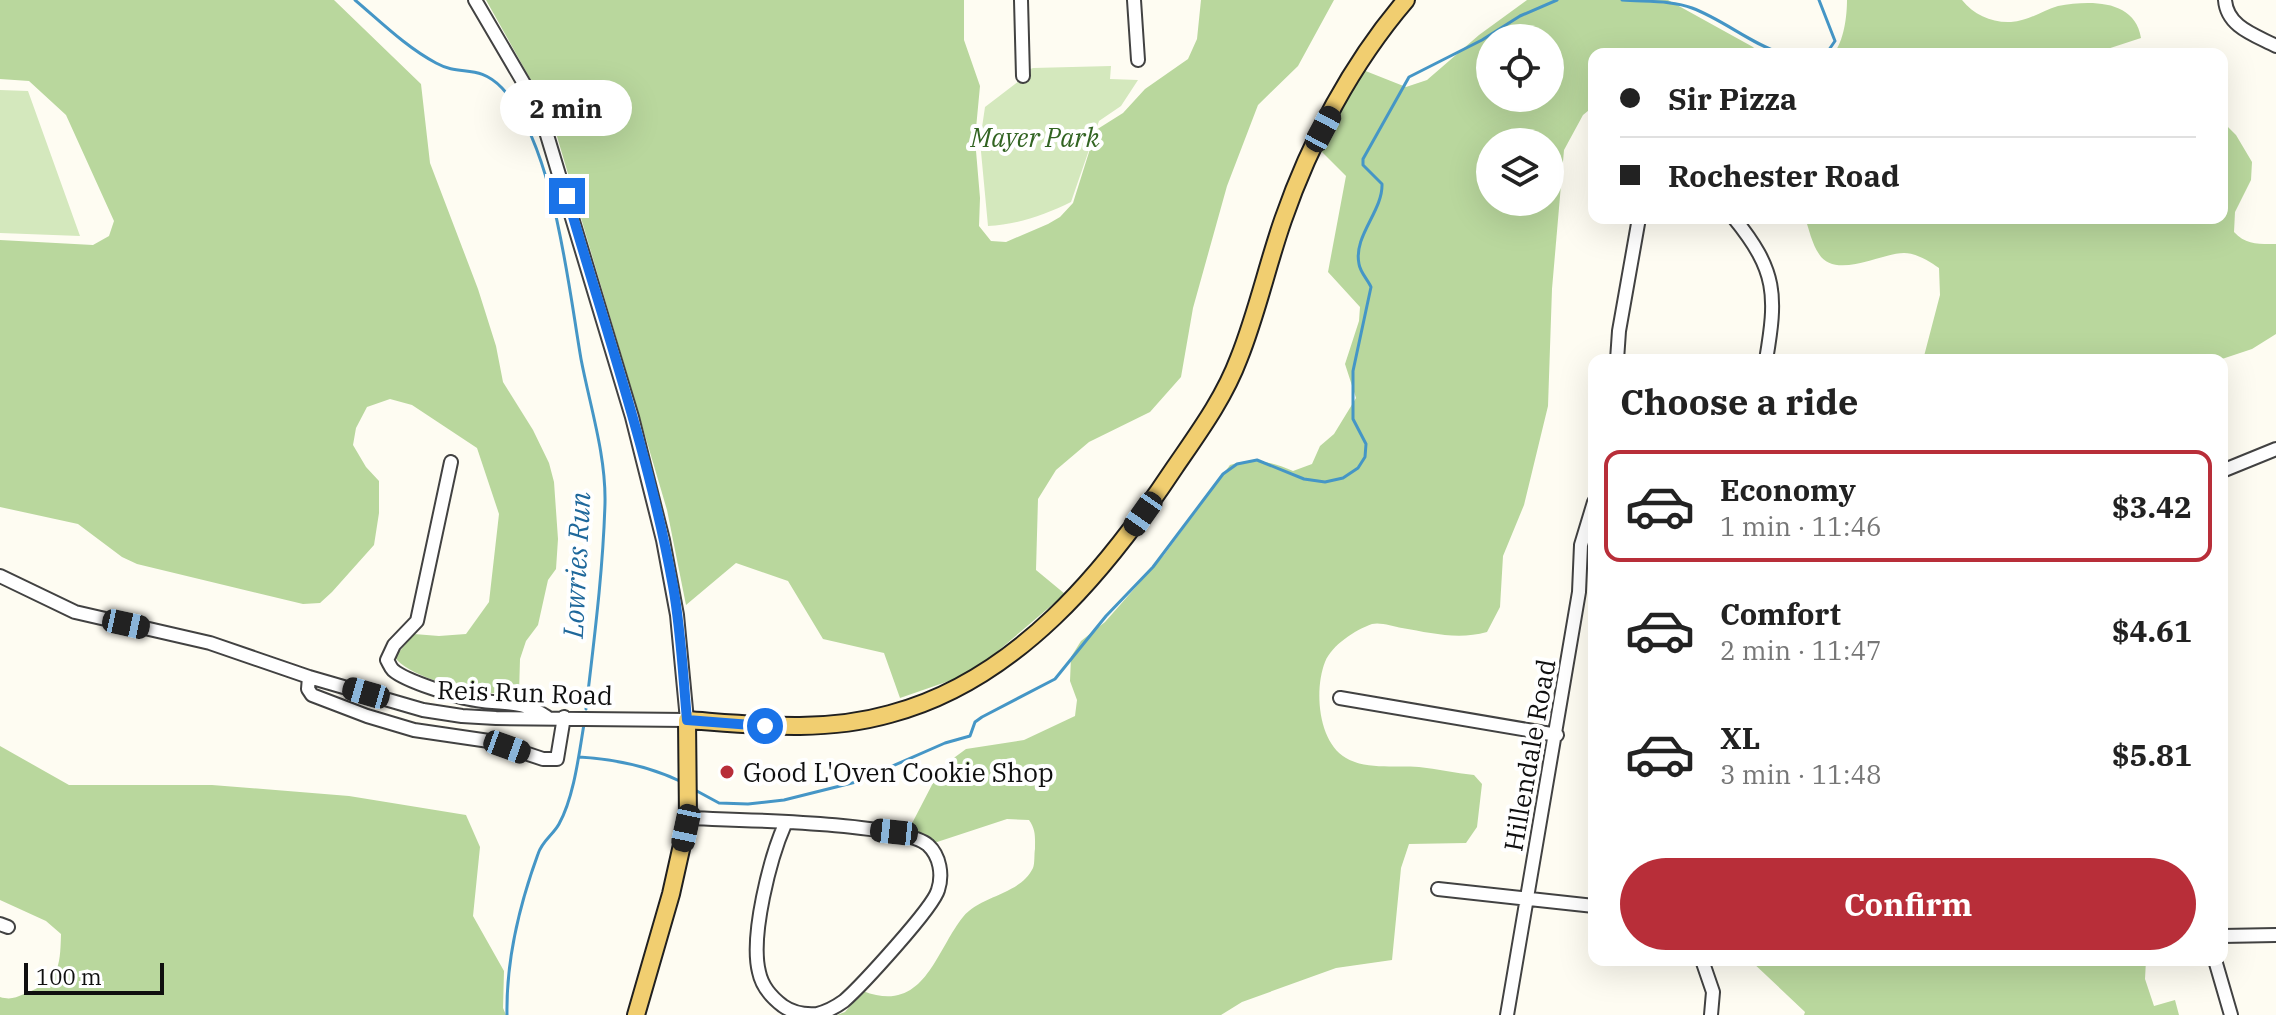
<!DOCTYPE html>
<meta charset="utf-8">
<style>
body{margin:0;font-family:"IBM Plex Serif",serif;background:#f2f2f2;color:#222;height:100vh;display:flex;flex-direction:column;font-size:30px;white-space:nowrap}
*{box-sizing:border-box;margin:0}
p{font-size:26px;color:#767676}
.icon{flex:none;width:44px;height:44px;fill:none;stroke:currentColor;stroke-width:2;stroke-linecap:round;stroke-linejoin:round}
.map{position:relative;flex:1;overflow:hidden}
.panel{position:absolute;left:1588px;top:354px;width:640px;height:612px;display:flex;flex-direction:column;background:#fff;border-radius:16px;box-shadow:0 8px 32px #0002}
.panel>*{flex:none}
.top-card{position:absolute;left:1588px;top:48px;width:640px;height:176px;border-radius:16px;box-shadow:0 8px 32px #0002;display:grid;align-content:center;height:176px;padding:0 32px;background:#fff}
.fabs{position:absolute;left:1476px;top:24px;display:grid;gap:16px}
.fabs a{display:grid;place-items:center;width:88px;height:88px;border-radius:50%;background:#fff;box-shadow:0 8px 32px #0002;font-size:40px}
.scale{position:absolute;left:24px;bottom:20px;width:140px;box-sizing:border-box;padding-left:8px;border:4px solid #0f0f0f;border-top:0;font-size:22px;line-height:28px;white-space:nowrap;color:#0f0f0f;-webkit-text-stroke:6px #fff;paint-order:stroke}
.end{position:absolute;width:36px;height:36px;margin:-18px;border:10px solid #1a73e8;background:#fff;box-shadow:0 0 0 4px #fff}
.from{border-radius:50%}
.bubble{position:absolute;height:56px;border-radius:28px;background:#fff;box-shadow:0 8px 32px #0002;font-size:26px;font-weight:700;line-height:56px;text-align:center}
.car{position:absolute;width:24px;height:48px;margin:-24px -12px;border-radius:10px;box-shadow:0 0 6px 2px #0007;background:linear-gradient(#222 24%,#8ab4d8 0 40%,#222 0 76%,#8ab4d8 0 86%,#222 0)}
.top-card b{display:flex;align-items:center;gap:28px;height:76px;font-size:30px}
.top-card b+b{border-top:2px solid #e0e0e0}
.top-card i{width:20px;height:20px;background:#222}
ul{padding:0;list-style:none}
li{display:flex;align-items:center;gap:24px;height:112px;margin:0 16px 12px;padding:0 16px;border:4px solid transparent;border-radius:16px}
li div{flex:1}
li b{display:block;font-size:30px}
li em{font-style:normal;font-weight:700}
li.on{border-color:#b82e39}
li>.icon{width:72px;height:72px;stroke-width:1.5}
h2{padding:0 32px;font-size:36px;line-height:96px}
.button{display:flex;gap:16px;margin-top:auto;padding:16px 32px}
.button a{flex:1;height:92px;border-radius:48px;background:#b82e39;color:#fff;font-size:32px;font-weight:700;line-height:92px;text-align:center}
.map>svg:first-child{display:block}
.green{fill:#d4e8bd}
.forest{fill:#b9d79d;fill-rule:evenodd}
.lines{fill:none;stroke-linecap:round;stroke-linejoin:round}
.stream{stroke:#4596c6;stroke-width:3}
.minor-casing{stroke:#424242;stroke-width:16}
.major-casing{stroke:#202020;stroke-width:20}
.minor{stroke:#fff;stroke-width:12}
.major{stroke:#f1ce70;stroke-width:16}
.route{stroke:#1a73e8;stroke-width:10}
.poi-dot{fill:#b82e39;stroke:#fff;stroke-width:3}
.labels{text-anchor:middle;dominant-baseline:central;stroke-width:8;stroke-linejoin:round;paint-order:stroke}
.park-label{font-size:26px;font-style:italic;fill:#326422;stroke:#fff}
.street-label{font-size:26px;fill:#0f0f0f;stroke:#fff}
.poi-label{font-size:26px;fill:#0f0f0f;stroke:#fff;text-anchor:start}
.water-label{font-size:28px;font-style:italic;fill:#1f689b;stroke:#fff}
</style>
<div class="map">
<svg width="2276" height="1015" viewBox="0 0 2276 1015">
<rect width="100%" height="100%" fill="#fefcf2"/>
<path class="green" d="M1111,66L1110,79L1138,80L1121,106L1099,121L1071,202C1045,215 1016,225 988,226L980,141L985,107L1023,78V72L1033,68Z
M0,90L28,91L80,236L0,233Z"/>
<path class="forest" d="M0,0H334L421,84L430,163L478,289L496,346L503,382L533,430L549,463L554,482L558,539L556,569L548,580L538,625L526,641L520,659L519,694C507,693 494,694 481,692C461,690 404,674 395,657L414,634L439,636L466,634L489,602L499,514L477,448L412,405L390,399L367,407L356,428L353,445L366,467L379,481V513L374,545L332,592L320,603L303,604L137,564L122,557L78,524L0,507V240L93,245L109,236L114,221L66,115L29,81L0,79Z
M486,0H964V40L980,86L975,139L980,198L979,226L991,241L1006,242L1048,224L1060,217L1073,203L1096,130L1123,113L1145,89L1188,59L1197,39L1201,0H1334L1298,66L1258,105L1227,186L1193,308L1181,377L1150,412L1089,442L1056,470L1038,499L1036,570L1065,594L972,673L900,698L884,653L823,639L788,581L736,563L686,605L667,510L551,116Z
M1527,0H1668L1753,47L1760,54H1594V106L1583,115L1564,150L1552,289L1548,406L1524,505L1503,556L1500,607L1487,632C1458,640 1431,633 1402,628C1393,626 1380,622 1372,624C1355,630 1332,645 1325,662C1314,690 1318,742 1346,758C1366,770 1396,765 1419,767C1437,769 1455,773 1474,775L1482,784L1477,827L1466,843L1409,844L1401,868L1392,960L1336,968L1242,1002L1221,1015H837L845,1012L863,991C924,1015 935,952 963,917C981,895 1020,895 1033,868C1035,863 1034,854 1035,849C1035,837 1036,830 1029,820L1007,819L928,845L906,835L935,779L951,760L966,749L1024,740L1075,716L1077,700L1070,681L1071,657L1081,641L1105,622L1164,555L1230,465C1254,457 1271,462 1293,471L1312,464L1320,446L1334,434L1356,398L1345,364L1359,321L1360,307L1328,272L1346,176L1315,145L1358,68L1406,87L1427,80L1479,35ZM1490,38H1550V98H1490ZM1490,142H1550V202H1490Z
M1847,0H1962C1974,15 1992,23 2011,22C2028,21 2042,11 2058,6C2092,0 2135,0 2141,38L2092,54H1833C1844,42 1847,16 1847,0Z
M2222,121L2236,135L2252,162L2251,180L2235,212L2234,232C2246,245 2259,244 2276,244V334L2252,349L2219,360H1923L1940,295L1939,268C1929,261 1916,253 1904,253C1882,253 1835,280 1819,254C1812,244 1809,229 1805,218H2222Z
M0,746L69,785H212L349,796L466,815L480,847L473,916L504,971L503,1008L506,1015H0V997C10,1000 15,998 24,994C59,980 60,970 61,934L46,921L0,900Z
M1750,960H2146L2145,979L2154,1006L2175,1000L2179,1015H1804L1805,1012Z"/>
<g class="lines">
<path class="stream" d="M355,0C381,22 406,47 436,63C461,77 478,63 502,88C554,144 568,284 581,359C590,406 606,455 605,503C603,572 594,640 586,709
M1622,0C1644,2 1672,0 1692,8C1724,20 1751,44 1783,54
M1819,0L1835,41L1826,54
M579,757C613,759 651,767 682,782
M695,790L719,803L748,804L784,800L856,782L945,743L970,736L975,722L982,717L1055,679L1106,616L1153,567L1223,474L1237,464L1257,460L1304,479L1325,482L1343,478L1358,468L1365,457L1366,444L1353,419V371L1371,287C1368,280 1360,272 1359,264C1353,236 1383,211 1382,184L1363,165V159L1409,77L1482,40L1520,16L1557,0
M507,1015C506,959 519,906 538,854C542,841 553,835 559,824C574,797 579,754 584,724"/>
<g class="minor-casing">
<path id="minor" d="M1021,0L1023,76
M1134,0L1138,60
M2225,0C2227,27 2255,35 2276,46
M1734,218C1777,271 1777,295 1766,360
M1617,360L1619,331L1639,218
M451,462L417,621L394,645L387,660C389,663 390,667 393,670C405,681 459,698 476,700C506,705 520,699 547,717
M2222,471L2276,449
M0,576L75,612L210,643L309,677L423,710L462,716L496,718L687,720L677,615L663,540L632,417L544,125L526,87L475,0
M309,677L308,689L312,695L367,716L414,730L489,741L543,759H557L564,717
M1340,698L1557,735
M688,818C732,820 901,822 928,845C940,856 943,875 938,890C933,908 861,986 844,1001C837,1006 826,1012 817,1014C804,1015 793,1013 783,1006C771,997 762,987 759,972C750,936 770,858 785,824
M1438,889L1594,906
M0,924L8,927
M2222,936L2276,935
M1702,960L1713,992L1711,1015
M2215,960L2231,1015
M1507,1015L1579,592L1581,545L1594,502"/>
</g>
<g class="major-casing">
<path id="major" d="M636,1015L671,894L688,818L687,720C756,725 823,733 890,714C1016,681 1106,571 1175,467C1199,432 1224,398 1239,358C1257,313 1267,266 1283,220C1310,142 1352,63 1406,0"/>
</g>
<use href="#minor" class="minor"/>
<use href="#major" class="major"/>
</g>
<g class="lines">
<path class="route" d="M567,196C604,325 649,454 673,586C681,630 683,676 687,720L765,726"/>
</g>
<circle class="poi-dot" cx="727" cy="772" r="8"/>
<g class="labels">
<g class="park-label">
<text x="1035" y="137">Mayer Park</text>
</g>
<g class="street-label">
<text transform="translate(525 692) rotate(2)">Reis Run Road</text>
<text transform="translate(1529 755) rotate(-80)">Hillendale Road</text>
</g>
<g class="poi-label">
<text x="743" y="772">Good L'Oven Cookie Shop</text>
</g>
<g class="water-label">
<text transform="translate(576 565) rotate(-87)">Lowries Run</text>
</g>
</g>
</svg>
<div class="fabs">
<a><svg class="icon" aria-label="locate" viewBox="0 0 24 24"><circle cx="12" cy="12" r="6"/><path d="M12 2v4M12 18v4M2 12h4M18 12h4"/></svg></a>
<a><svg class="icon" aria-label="layers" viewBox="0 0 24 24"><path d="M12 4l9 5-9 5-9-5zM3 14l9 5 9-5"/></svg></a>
</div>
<div class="scale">100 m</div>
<i class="end from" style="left:765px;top:726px"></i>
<i class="end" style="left:567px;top:196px"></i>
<div class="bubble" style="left:500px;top:80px;width:132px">2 min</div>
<i class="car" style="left:1323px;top:129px;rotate:28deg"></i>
<i class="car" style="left:1143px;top:514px;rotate:215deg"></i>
<i class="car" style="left:126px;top:624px;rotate:102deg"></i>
<i class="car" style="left:366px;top:693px;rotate:286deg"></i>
<i class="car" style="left:507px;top:747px;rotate:110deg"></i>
<i class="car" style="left:686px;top:828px;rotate:192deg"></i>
<i class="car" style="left:894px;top:832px;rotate:276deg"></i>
<div class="top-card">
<b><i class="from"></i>Sir Pizza</b>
<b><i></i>Rochester Road</b>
</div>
<section class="panel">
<h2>Choose a ride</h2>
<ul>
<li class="on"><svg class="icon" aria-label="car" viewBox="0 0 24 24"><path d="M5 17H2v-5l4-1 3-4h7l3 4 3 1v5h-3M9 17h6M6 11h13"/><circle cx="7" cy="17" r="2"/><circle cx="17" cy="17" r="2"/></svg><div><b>Economy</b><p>1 min · 11:46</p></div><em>$3.42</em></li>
<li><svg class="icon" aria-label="car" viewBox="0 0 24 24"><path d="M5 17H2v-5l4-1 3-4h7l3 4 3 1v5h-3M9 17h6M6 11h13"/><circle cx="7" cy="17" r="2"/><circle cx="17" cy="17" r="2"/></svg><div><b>Comfort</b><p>2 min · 11:47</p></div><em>$4.61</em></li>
<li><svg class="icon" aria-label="car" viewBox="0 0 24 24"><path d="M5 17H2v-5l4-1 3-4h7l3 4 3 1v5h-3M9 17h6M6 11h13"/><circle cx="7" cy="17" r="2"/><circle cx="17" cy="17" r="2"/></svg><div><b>XL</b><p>3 min · 11:48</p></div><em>$5.81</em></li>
</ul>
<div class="button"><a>Confirm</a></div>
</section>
</div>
